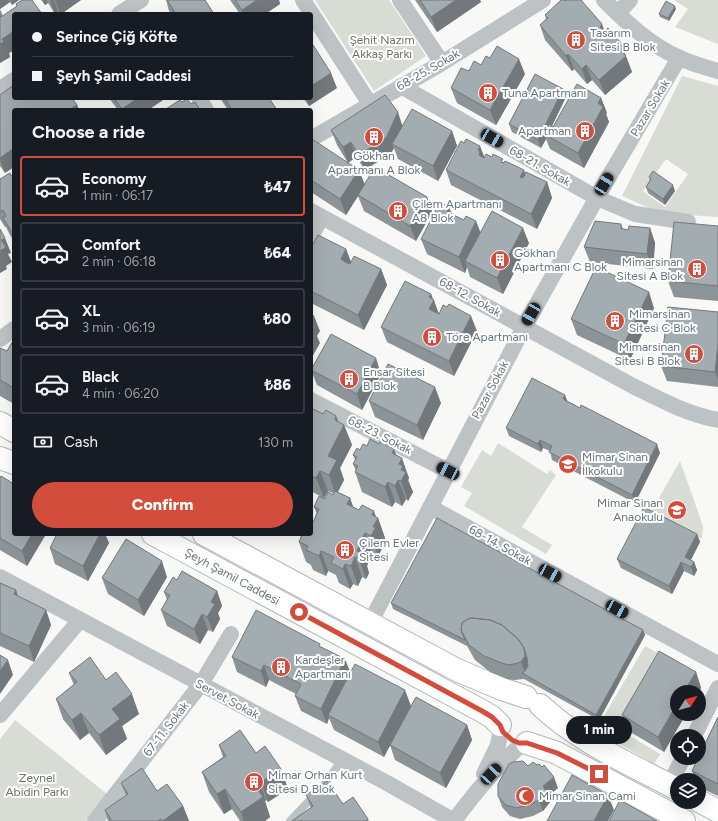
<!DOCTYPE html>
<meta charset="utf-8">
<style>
body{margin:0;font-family:Figtree,sans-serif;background:#20242c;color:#f1f3f6;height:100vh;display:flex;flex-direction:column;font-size:15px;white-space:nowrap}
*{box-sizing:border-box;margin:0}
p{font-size:13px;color:#9ea1a6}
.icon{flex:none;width:22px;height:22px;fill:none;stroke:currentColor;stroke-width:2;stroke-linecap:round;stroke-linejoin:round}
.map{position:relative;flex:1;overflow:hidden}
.side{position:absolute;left:12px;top:108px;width:301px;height:428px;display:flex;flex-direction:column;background:#171b24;border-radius:4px;box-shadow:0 4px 16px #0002}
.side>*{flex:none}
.banner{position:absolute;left:12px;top:12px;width:301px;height:88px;border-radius:4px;box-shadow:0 4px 16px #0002;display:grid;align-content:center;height:88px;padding:0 20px;background:#171b24}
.needle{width:26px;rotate:53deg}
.tools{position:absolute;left:670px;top:685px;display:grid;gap:8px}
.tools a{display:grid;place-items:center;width:36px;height:36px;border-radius:50%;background:#171b24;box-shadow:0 4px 16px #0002;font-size:20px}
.end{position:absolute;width:18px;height:18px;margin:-9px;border:5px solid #d24d3b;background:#fff;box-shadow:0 0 0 2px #fff}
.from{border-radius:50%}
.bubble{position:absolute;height:28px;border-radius:14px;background:#171b24;box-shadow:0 4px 16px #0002;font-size:13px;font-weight:800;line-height:28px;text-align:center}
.car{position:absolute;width:12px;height:24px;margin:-12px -6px;border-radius:5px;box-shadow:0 0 3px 1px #0007;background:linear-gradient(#222 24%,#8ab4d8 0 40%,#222 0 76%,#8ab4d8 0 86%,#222 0)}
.banner b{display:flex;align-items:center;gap:14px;height:38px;font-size:15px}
.banner b+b{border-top:1px solid #363941}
.banner i{width:10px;height:10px;background:#f1f3f6}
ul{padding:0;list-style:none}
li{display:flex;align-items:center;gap:12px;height:60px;margin:0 8px 6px;padding:0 12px;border:2px solid #363941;border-radius:4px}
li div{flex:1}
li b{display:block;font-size:15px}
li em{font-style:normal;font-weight:800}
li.selected{border-color:#d24d3b}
li>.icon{width:36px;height:36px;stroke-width:1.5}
h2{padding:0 20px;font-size:18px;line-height:48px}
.pay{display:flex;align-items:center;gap:10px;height:44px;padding:0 20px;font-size:15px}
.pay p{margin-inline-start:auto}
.action{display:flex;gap:8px;margin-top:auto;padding:8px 20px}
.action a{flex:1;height:46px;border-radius:24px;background:#d24d3b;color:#fff;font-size:16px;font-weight:800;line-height:46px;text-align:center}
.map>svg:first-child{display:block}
.green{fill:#d8dcd5;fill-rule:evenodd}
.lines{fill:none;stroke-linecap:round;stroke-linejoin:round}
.primary-casing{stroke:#b1b7b9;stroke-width:24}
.service{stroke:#bdc2c5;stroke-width:8}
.minor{stroke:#bdc2c5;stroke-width:16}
.primary{stroke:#fff;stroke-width:22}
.wall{fill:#8c9497;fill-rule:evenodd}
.shaded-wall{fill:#72787b}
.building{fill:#a3acb0;stroke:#72787b}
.route{stroke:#d24d3b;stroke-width:5}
.labels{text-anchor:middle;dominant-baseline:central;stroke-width:4;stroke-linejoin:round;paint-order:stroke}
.poi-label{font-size:12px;fill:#66767d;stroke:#fff;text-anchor:start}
.park-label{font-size:12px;fill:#697664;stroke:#fff}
.street-label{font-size:12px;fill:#66767d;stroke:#fff}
</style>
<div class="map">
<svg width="718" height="821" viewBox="0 0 718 821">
<rect width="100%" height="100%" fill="#f8f8f6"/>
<path class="green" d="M315,0H389L426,56L374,91Z
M674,0H718V44L675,27L688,9Z
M682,76L718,86V217L673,214L649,208L622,196ZM666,159L688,174L665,207L643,191Z
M498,443L547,474L550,470L556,475L522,527L552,545L546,554L464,506L472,493L461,487L482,450L491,456Z
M680,461L703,526L702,539L651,512Z
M645,646L665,657L622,731L660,754L654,764L596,730Z
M15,720L107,794L86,821H0V739Z"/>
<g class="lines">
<g class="primary-casing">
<g id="primary">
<path d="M0,423L14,431"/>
<path d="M0,458L14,463"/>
<path id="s1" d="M153,534L482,711L492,717L500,725"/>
<path d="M204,534L457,670L502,689L526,697"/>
<path d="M540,705C579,742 630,764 677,789"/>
<path d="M527,743L557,753L684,821"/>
<path d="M699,801L718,811"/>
</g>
</g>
<path class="service" d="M290,821L323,786L342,760"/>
<path class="minor" d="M303,0L370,104
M400,0L442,63
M604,0C626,22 651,46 680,58C692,64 705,67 718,71
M618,13L630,0
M119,14L141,0
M401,86L597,198L635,214L688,222
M0,89L14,80
M199,98L206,110
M311,139L442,63L543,0
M311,211L633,386C661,400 687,414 718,420
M311,236L322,217
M0,339L14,329
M311,400L448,471
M430,507L718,664
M0,577L387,783L454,821
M370,623L524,327L604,185L679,58
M0,715L80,620
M694,736L718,688
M484,774L498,745L501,729
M669,785L683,758
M95,821L201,684L231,634
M454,821C475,792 496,767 523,743"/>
<use href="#primary" class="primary"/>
</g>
<path class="wall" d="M0,0H19L12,5L10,2L0,9L3,16L17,7L16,4L22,0L14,14V50L9,53L10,57L0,63Z
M41,0H81L61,14H60L58,12L55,14L48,3L45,5Z
M166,0H205L214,14H172L169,11Z
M230,0H279L280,4L265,14H240Z
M415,0H480L481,2L437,32Z
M676,9L669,21L660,17L659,14Z
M545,15L604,31L621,43L632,72L605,95L592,80L587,84L574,69L572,71L545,40L540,25L546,19Z
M481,65L525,74L496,125L457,103L451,88L469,71Z
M337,88L309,106L303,98H311Z
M563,89L566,97L552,126L553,127L601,98L607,113L606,114L609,122L584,168L550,149L546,139L541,148L512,132L509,124Z
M0,95L77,105L79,110H14L5,173L0,166Z
M109,98H166L148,110H118Z
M220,98H266L267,99L277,110H228Z
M402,126L452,131L457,146L438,181L398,159L394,148L391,153L365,170L356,157L348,163L337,145L331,130Z
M311,140L359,170L364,184L427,197L432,212L416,241L364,211L358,196L346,215L311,192Z
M484,158L504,162L524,170L525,175L547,182L552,198L537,229L451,185L446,170Z
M14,174V242L9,233L6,227H5L0,219V179L11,176Z
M649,177L675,191L665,205L648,193L646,187L650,180Z
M452,214L480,233L529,243L503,294L470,277L467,267L465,273L427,254L421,239Z
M621,224L623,229L628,230L650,228L655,243L653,269L590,262L584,247Z
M718,226V301L674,297L668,281Z
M311,248L346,249L351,262L381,269L387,285L364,330L311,303Z
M431,294L439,314L477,331L454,376L387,342L381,327Z
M654,308L630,360L577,335L571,319Z
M718,312V387L667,381L661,366Z
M14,339V404L0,396V348L7,351Z
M311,370L381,374L362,410L317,385Z
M565,395L567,401L660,453L635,503L552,460L550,451L543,448L541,452L509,436L506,428Z
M369,401L441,403L423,440L375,417Z
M311,408L344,425L352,445L340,468L344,480L338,492L350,498L353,507L359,510L378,518L385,538L382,544L383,547L378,556L372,553L367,566L369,573L366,579L362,577L358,586L353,584L350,589L339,583L336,575L328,571L326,576L313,570L311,565L306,562L299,542L301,538L300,534L313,522L317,514L314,507L320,496L311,491ZM328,491L334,494L333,495L325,499L324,498Z
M367,446L397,455L409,478L408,480L413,492L408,501L406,499L402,506L395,502L392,507L362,492L355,472L356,471L353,464L355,460L353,455L360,450Z
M0,477L46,534L27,566L0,550Z
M57,534H105L109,543L88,581L55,564L50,548Z
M697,534L700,542L691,560L694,562L697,570L694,576L684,571L672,594L621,568L617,559Z
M167,577L144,616L108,594L102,578Z
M177,580L217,591L222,606L218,613L220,619L213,632L208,630L200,644L167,626L161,610L167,600L164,592Z
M0,583L16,590L18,596L46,610L51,625L34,662L0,646Z
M391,603L643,630L645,635L599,720L524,679L514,680L507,679L490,672L475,660L467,646L393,609Z
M322,647L350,673L411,706L397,732L467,725L472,740L446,788L395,760L390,745L384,757L334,730L329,718L327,724L301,711L295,696L296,694L269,680L266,687L237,672L232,657Z
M696,672L701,688L664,752L627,730L622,715Z
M69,673L106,680L139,714L122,726L127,739L106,755L89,733L80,740L63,719L56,699L74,685Z
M718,717V796L699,787V780H695L692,771Z
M219,745L256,753L281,769L288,789L268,802L266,800L265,801L270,817L265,821H240L232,809L224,814L209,792L202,772L223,757Z
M121,783L157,791L183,806L189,821H108L105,810L126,796Z
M558,788L548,796L550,802L543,811L533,816L520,819L510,816L502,807L498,796Z
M306,795L343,804L368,819L369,821H292L311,808Z"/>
<path class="shaded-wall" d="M0,0H9L10,2L0,9Z
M10,0H19L12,5Z
M43,0H46L48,3L45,5Z
M50,0H54L58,12L55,14Z
M55,0H81L61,14H60Z
M257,0H279L280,4L265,14H243L242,10Z
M456,0H480L481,2L437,32L431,17Z
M675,6L676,9L669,21L668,18Z
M602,24L608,40L600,27Z
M13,32L14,35V50L9,53L10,57L0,63V44L2,39Z
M621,43L632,72L605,95L599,80L617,46Z
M568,54L574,69L572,71L566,56Z
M519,59L525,74L496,125L490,110Z
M586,65L592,80L587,84L582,69Z
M331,73L337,88L309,106L306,98H311V86Z
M563,89L566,97L547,136L544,134L546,139L541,148L538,140Z
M138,98H166L148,110H122V109Z
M601,98L607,113L606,114L609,122L584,168L578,153L598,103Z
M77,105L79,110H69Z
M398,112L403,128L392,144L394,148L391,153L365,170L359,155Z
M452,131L457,146L438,181L433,166Z
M351,142L356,157L348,163L343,147Z
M480,146L486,161L484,170L478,150Z
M14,148V167L5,173L0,160V158Z
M359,170L365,185L346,215L340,199Z
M524,170L529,186L520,177Z
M547,182L552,198L537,229L531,214Z
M673,185L675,191L665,205L663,199Z
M427,197L432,212L416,241L410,226Z
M449,207L455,222L447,212Z
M476,221L482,236L465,261L467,267L465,273L459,257Z
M523,228L529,243L503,294L497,278Z
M650,228L655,243L653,269L647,254Z
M5,238L11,253L8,254L12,262L6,266L7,269L0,273V254L1,240Z
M346,249L352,265L347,275L341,259Z
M381,269L387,285L364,330L358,315Z
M649,292L654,308L630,360L624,344Z
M431,294L433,300H434L439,315L429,309V297Z
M314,316L320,331L317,336L320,343L311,359V322Z
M471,316L477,331L454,376L449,361Z
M718,344V380L715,372Z
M376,358L381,374L362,410L357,394Z
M435,387L441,403L423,440L417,425Z
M565,395L568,403L563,399Z
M336,416L342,430L344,425L352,445L340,468L344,480L336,495L329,475L328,456L335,420Z
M540,440L543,448L541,452L538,444Z
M657,444L660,453L635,503L632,495Z
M394,449L399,463L402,458L409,478L408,480L413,492L408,501L401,481L392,453Z
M320,471L328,491L324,498L316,478Z
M398,480L406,499L402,506L395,486Z
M388,482L395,502L392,507L385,487Z
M350,498L357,518L347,504Z
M374,511L377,520L378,518L385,538L382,544L383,547L378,556L371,536L372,515Z
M365,533L372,553L367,566L369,573L366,579L359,559L357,551Z
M32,534H46L27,566L22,551Z
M100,534H105L109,543L88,581L83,566Z
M697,534L700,542L688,565L685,557Z
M321,551L328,571L326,576L319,556Z
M355,557L362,577L358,586L351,566Z
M162,561L167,577L144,616L138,600Z
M681,562L684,571L672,594L669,586Z
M694,562L697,570L694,576L691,567Z
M345,564L353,584L350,589L343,569Z
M16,590L21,606L14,594Z
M217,591L222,606L218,613L220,619L213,632L207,617L211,602Z
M46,610L51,625L34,662L29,646Z
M202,614L208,630L200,644L194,629Z
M643,630L645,635L599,720L596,715Z
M524,648L530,663L526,675L521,662Z
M345,659L351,674L328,715L329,718L327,724L321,709Z
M8,660L13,675L0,694V671Z
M264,665L269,680L266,687L261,671Z
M696,672L701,688L699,692H684Z
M405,690L411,706L384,757L378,742Z
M132,694L139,714L122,726L127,739L106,755L99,735L112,709Z
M677,704V714H686L664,752L658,737Z
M81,713L89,733L80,740L72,720Z
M467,725L472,740L446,788L440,773Z
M281,769L288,789L268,802L261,782Z
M554,777L558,788L548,796L550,802L543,811L539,800L543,786Z
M259,780L266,800L265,801L270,817L265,821H244L241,812L254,784Z
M225,789L232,809L224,814L217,794Z
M608,795L614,810L608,821H594Z
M183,806L189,821H163Z"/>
<path class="building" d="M22,0H32L42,14H14V33L13,32L2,39L4,42L0,44V15L1,17L17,6L16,4Z
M167,0H205L214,14H176Z
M235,0H257L242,10Z
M420,0H456L431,17Z
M561,0H565L566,1L567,0H581L602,24L600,27L604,32L608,28L621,43L617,46L626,56L599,80L586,65L582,69L568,54L566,56L540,25L548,18L545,15Z
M666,1L675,6L668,18L659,14Z
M311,42L331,73L311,86Z
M497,46L519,59L490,110L451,88L461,68L469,71L474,61L481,65L486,56L490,58Z
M535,74L563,89L538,140L509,124Z
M577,84L601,98L598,103L603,107L578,153L544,134L549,124L553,127Z
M14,85V98H72L77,105L69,110H14V148L0,158V95Z
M385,95L398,112L386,138L359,155L351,142L343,147L331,130Z
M114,98H138L122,109Z
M225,98H264L266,100L269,98L277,110H232Z
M187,99L191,104L195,102L200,110H167L166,109L180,100L182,102Z
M412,109L452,131L433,166L392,144Z
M312,139L359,170L340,199L311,180V140Z
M466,139L480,146L478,150L480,152L479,155L484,158L486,154L492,157L493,154L503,159L501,162L504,163L505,161L524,170L520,177L523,178L526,172L547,182L531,214L446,170L461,141L464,143Z
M375,167L427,197L410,226L358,195Z
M653,171L673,185L663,199L646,187L651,179L649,177Z
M10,173L11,176L14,174V233L13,234L3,218L6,216L3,210L0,212V179Z
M440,202L449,207L447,212L464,220L466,216L476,221L459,257L421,239Z
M492,211L523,228L497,278L465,261Z
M595,221L621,224V229H624L628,230L629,226L650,228L647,254L584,247Z
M674,222L718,226V286L668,281Z
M0,229L5,238L1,240L6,247L0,251L2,253L0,254Z
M318,235L346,249L341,259L345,262L350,264L354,256L381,269L358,315L311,291V248Z
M596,267L649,292L624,344L571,319Z
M405,281L431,294L429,297L434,300L429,309L439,314L443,305L447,307L449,304L471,316L449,361L381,327Z
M668,307L718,312V344L715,372L661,366Z
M311,314L314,316L311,322Z
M311,326L314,327L311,334Z
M331,334L376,358L357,394L311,370Z
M14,339V388L0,380V348L7,351Z
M388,364L435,387L417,425L369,401Z
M532,378L565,395L563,399L580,408L581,405L657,444L632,495L549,452L552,446L540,440L538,444L506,428Z
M311,408L323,414L326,410L336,416L335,420L344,425L328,456L337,460L329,475L320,471L316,478L311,475Z
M370,439L379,444L380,442L394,449L392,453L402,458L399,464L403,466L401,470L406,472L401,481L398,480L395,486L388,482L385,487L355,472L358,466L353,464L357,457L353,455L357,448L360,450L363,444L367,446Z
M1,476L14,484V534H32L22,551L0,538V477Z
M335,491L350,498L347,504L359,510L362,505L374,511L372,515L378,518L373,527H376L371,536L365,533L357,551L362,553L359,559L355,557L351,566L345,564L343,569L331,563L334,557L321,551L319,556L306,550L308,546L299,542L302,535L300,534H311V521L313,522L319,509L314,507L319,496L325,499L328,492L333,495Z
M644,507L697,534L685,557L694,562L691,567L681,562L669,586L617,559Z
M437,518L643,630L596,715L522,673L524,672L528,666L527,658L524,648L518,639L502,625L490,620L472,618L468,619L462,623L461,630L465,640L391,603Z
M57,534H100L83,566L50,548Z
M126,539L162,561L138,600L102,578Z
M182,571L217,591L211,602L215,604L207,617L202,614L194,629L161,610L170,595L164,592L173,577L177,580Z
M0,583L16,590L14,594L46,610L29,646L0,633Z
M256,610L320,644L319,646L345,659L321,709L295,696L301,684L264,665L261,671L232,657Z
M472,618L490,620L502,625L518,639L524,648L525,656L521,662L518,663L509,665L502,663L484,656L469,645L461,630L462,623L468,619Z
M659,651L696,672L684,692H677V704L658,737L622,715Z
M0,655L8,660L0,671Z
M90,657L106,680L116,672L132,694L112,709L120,719L99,735L81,713L72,720L56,699L77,682L69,673Z
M355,664L405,690L378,742L328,715Z
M416,697L467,725L440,773L390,745Z
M718,717V784L692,771L698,758H699V756Z
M240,730L256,753L265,746L281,769L261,782L259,780L254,784L263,797L241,812L225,789L217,794L202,772L226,756L219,745Z
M523,761L528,766L533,762L537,765L539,764L542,767L544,765L554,777L543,786L546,791L539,800L529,805L516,808L506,805L498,796V784L509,764L513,762Z
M142,768L157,791L167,784L183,806L163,821L161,819L159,820L160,821H112L105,810L128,794L121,783Z
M572,775L608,795L594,821H547Z
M327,781L343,804L353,797L368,819L365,821H292L313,806L306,795Z
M620,800L657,821H609Z"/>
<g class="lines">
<path class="route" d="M299,612L482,711L492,717L500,725L503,732L512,740L519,743H527L557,753L599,774"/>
</g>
<defs>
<g id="building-disc" transform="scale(1)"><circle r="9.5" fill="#d24d3b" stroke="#fff"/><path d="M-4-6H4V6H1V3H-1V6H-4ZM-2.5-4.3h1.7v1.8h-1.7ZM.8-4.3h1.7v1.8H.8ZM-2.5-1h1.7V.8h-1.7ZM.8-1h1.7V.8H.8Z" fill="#fff"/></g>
<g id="school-disc" transform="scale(1)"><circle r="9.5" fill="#d24d3b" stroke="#fff"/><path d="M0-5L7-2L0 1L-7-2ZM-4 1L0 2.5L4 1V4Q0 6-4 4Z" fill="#fff"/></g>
<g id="mosque-disc" transform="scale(1)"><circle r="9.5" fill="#d24d3b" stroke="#fff"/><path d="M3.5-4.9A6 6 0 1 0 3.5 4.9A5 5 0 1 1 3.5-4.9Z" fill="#fff"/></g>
</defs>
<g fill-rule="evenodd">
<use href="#building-disc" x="576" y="40"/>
<use href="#building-disc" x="488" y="93"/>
<use href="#building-disc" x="585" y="131"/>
<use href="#building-disc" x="374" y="137"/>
<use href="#building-disc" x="398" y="211"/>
<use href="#building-disc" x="500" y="260"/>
<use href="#building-disc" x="697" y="269"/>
<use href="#building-disc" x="615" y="321"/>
<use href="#building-disc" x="432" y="337"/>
<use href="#building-disc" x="694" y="354"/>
<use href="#building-disc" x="349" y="379"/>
<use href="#school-disc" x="568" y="464"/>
<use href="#school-disc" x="677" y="510"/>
<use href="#building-disc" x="345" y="550"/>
<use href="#building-disc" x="281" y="667"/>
<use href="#building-disc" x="254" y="782"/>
<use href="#mosque-disc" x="525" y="796"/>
</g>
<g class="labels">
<g class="poi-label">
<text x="590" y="33">Tasarım<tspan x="590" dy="14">Sitesi B Blok</tspan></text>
<text x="502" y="93">Tuna Apartmanı</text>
<text x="571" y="131" text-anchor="end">Apartman</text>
<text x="374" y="156" text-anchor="middle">Gökhan<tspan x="374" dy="14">Apartmanı A Blok</tspan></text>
<text x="412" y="204">Çilem Apartmanı<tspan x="412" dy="14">A8 Blok</tspan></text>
<text x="514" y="253">Gökhan<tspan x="514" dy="14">Apartmanı C Blok</tspan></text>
<text x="683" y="262" text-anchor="end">Mimarsinan<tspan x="683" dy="14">Sitesi A Blok</tspan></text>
<text x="629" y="314">Mimarsinan<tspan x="629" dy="14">Sitesi C Blok</tspan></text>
<text x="446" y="337">Töre Apartmanı</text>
<text x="680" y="347" text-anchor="end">Mimarsinan<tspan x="680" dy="14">Sitesi B Blok</tspan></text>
<text x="363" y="372">Ensar Sitesi<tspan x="363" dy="14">B Blok</tspan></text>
<text x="582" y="457">Mimar Sinan<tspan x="582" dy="14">İlkokulu</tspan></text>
<text x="663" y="503" text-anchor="end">Mimar Sinan<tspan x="663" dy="14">Anaokulu</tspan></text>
<text x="359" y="543">Çilem Evler<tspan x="359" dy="14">Sitesi</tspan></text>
<text x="295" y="660">Kardeşler<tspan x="295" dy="14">Apartmanı</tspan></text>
<text x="268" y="775">Mimar Orhan Kurt<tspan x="268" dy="14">Sitesi D Blok</tspan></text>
<text x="539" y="796">Mimar Sinan Cami</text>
</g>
<g class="park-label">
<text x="382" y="40">Şehit Nazım<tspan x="382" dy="14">Akkaş Parkı</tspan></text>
<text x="37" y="778">Zeynel<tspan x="37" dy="14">Abidin Parkı</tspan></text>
</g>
<g class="street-label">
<text transform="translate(428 70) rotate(-30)">68-25. Sokak</text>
<text transform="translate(650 108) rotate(-59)">Pazar Sokak</text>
<text transform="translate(540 166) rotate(30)">68-21. Sokak</text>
<text transform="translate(470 297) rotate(29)">68-12. Sokak</text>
<text transform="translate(490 390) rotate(-62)">Pazar Sokak</text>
<text transform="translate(380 435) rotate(27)">68-23. Sokak</text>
<text transform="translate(500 545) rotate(29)">68-14. Sokak</text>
<text stroke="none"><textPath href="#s1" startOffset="90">Şeyh Şamil Caddesi</textPath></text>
<text transform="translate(227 699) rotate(28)">Servet Sokak</text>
<text transform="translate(166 729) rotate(-52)">67-11. Sokak</text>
</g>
</g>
</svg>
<div class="tools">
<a><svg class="needle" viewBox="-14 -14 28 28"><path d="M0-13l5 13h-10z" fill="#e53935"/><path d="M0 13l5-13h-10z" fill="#9ea1a6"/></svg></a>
<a><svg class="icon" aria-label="locate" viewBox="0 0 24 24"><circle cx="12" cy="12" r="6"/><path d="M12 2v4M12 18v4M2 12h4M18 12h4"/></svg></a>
<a><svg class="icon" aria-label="layers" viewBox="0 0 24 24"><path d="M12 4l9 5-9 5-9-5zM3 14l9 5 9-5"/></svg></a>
</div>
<i class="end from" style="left:299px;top:612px"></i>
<i class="end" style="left:599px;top:774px"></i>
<div class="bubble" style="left:566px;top:716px;width:66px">1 min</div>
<i class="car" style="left:492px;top:138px;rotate:120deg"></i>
<i class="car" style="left:604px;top:184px;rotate:31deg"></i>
<i class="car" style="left:531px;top:314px;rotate:210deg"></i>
<i class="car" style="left:448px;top:471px;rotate:297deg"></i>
<i class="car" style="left:550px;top:573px;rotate:118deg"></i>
<i class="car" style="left:617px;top:609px;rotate:119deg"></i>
<i class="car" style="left:491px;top:774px;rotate:43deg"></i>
<div class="banner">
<b><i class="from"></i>Serince Çiğ Köfte</b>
<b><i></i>Şeyh Şamil Caddesi</b>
</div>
<section class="side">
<h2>Choose a ride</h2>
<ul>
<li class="selected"><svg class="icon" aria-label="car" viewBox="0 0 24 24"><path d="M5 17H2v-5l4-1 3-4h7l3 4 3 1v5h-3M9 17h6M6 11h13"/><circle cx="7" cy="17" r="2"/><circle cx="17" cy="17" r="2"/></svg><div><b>Economy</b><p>1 min · 06:17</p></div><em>₺47</em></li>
<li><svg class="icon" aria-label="car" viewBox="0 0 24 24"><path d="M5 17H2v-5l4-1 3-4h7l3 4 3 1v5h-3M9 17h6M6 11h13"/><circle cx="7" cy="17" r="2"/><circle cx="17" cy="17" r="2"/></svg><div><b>Comfort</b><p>2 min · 06:18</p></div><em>₺64</em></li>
<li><svg class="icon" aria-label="car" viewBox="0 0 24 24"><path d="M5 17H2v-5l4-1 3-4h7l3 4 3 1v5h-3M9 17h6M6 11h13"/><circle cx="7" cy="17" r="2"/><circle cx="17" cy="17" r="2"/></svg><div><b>XL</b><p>3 min · 06:19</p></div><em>₺80</em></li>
<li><svg class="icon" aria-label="car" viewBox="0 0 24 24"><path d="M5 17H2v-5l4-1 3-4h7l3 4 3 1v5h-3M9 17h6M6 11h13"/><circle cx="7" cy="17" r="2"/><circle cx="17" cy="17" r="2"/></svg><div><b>Black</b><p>4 min · 06:20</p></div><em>₺86</em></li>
</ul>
<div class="pay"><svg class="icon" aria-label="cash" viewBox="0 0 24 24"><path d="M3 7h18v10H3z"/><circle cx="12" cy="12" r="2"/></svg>Cash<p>130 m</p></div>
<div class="action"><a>Confirm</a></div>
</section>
</div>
